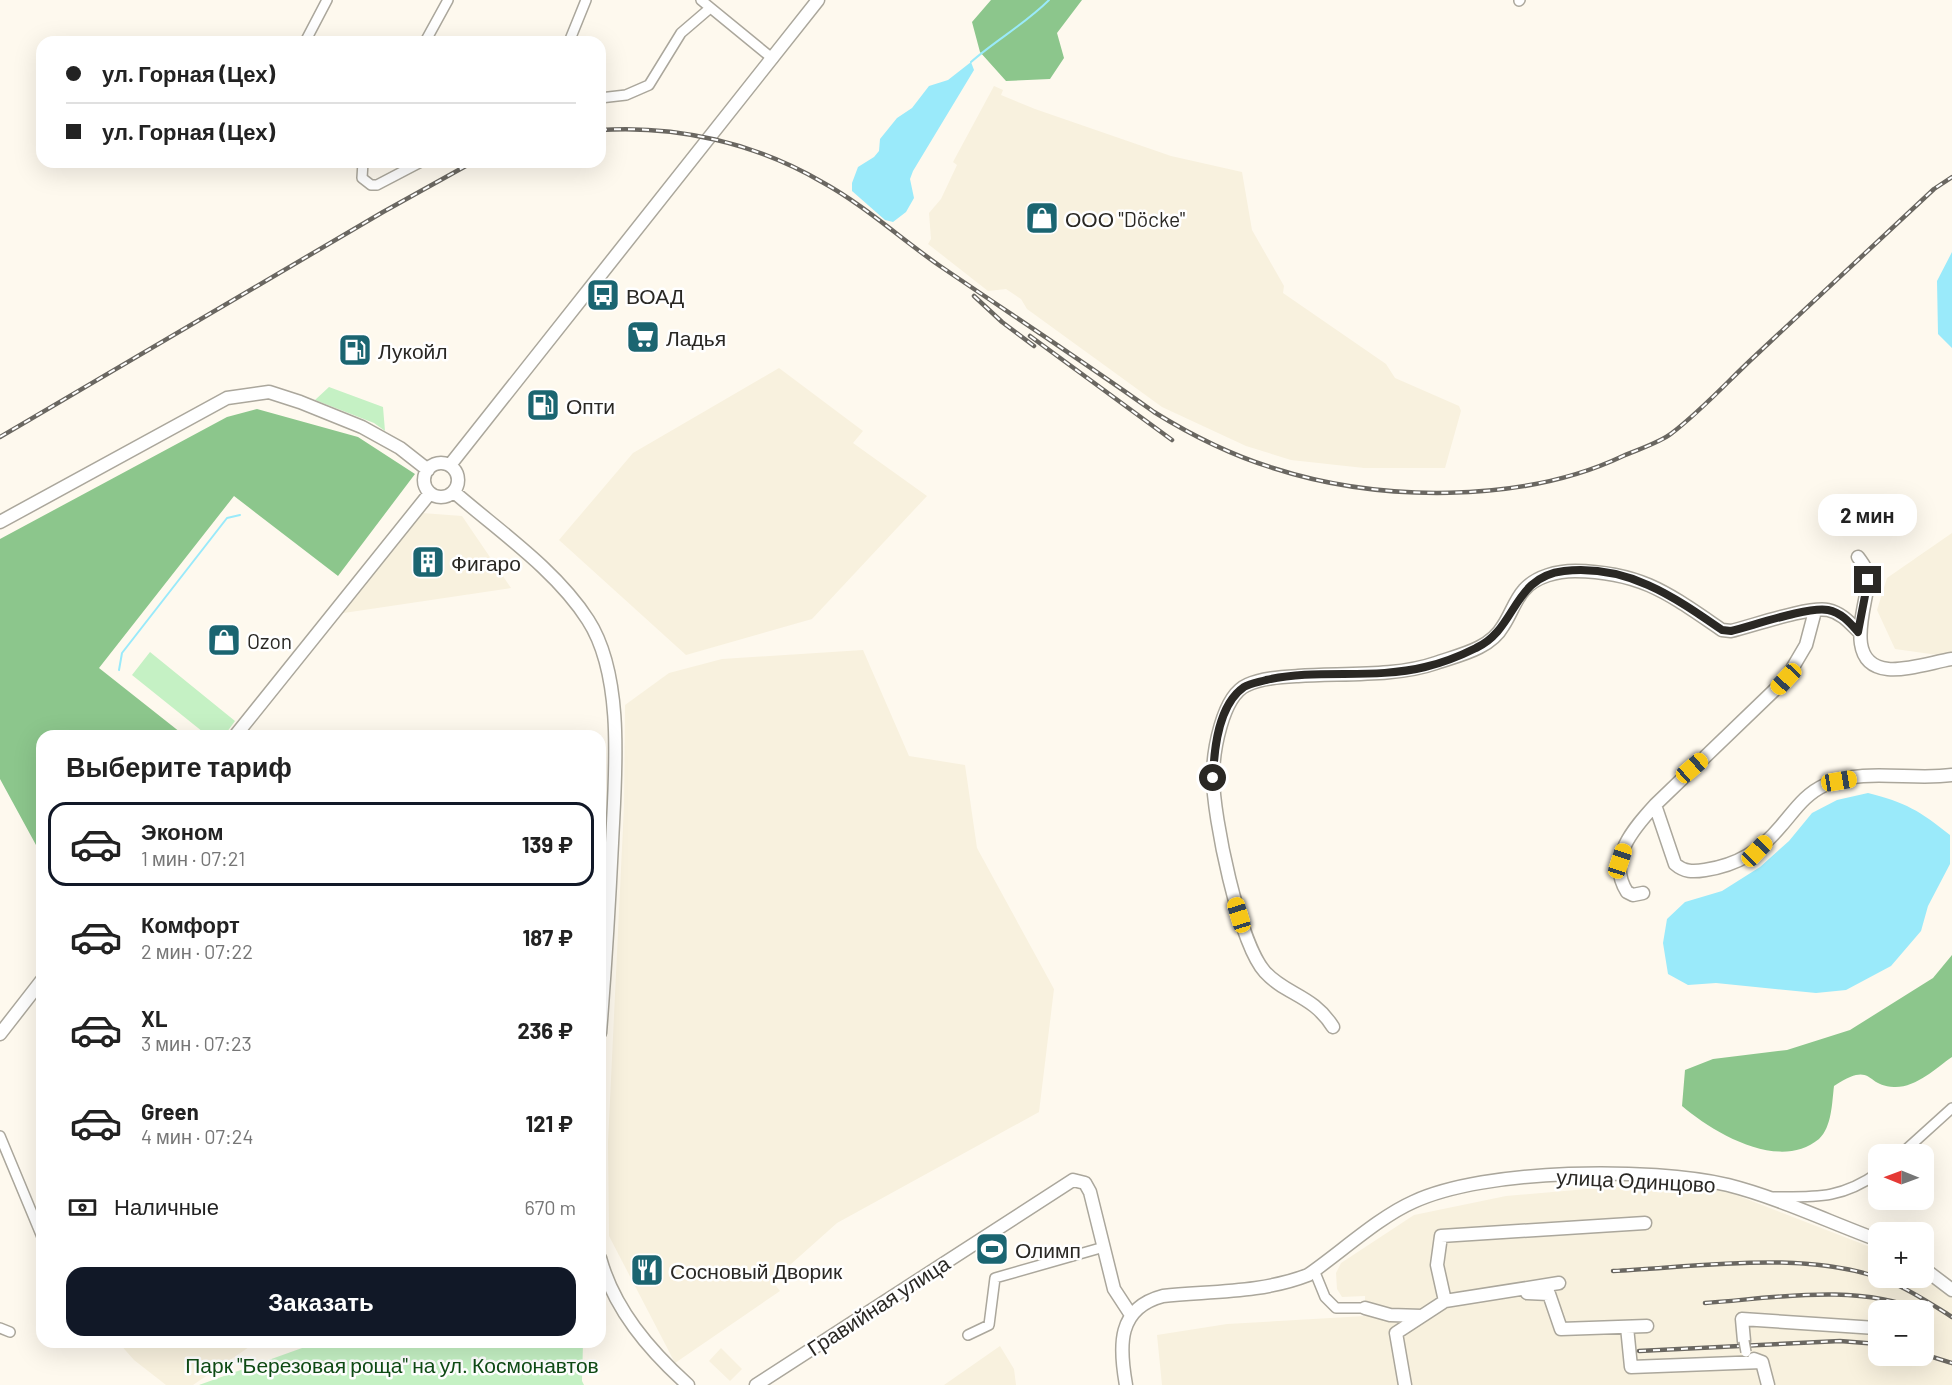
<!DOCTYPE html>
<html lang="ru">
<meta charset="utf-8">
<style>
body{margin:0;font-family:Barlow,sans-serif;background:#f2f2f2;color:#222;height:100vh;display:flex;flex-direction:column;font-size:22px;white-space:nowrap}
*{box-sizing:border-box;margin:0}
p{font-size:20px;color:#767676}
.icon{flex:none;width:33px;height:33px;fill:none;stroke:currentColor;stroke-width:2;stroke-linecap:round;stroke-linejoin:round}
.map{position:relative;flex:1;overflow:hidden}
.details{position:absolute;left:36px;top:730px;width:570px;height:618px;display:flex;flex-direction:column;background:#fff;border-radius:18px;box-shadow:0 6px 24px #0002}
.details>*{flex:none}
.guide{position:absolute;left:36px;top:36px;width:570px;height:132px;border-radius:18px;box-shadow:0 6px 24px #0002;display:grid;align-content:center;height:132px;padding:0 30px;background:#fff}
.needle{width:39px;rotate:271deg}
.tools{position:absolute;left:1868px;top:1144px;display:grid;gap:12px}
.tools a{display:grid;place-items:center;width:66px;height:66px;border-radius:12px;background:#fff;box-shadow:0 6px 24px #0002;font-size:30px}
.end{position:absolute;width:27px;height:27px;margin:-14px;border:8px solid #2a2824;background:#fff;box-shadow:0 0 0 3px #fff}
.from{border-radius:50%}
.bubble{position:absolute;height:42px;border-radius:18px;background:#fff;box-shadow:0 6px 24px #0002;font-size:20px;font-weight:700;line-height:42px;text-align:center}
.car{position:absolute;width:18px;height:36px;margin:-18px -9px;border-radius:8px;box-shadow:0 0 4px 2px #0007;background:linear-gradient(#f5c518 24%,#345 0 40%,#f5c518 0 76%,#345 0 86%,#f5c518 0)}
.guide b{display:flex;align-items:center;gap:21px;height:57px;font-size:22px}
.guide b+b{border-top:2px solid #e0e0e0}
.guide i{width:15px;height:15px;background:#222}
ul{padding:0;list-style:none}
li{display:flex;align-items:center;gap:18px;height:84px;margin:0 12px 9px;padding:0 18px;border:3px solid transparent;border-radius:18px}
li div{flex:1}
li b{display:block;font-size:22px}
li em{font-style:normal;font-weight:700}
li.on{border-color:#111827}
li>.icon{width:54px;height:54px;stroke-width:1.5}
h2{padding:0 30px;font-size:27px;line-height:72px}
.pay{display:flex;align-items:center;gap:15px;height:66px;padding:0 30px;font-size:22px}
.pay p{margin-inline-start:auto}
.cta{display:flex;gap:12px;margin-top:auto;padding:12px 30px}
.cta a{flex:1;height:69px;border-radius:18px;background:#111827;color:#fff;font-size:24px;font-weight:700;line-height:69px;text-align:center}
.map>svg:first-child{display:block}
.built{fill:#f8f1de;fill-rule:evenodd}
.green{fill:#c5f1c4}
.forest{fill:#8cc68c}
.water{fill:#9aeafa}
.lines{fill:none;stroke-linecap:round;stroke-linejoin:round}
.stream{stroke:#9aeafa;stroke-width:2}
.street-casing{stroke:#aba79c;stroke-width:12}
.secondary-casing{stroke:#aba79c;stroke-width:15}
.street{stroke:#fff;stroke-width:9}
.secondary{stroke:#fff;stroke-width:12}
.rail-casing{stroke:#6a6761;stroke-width:4.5}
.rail{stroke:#fff;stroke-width:2;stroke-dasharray:7;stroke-linecap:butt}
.street-bridge-casing{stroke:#aba79c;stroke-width:12;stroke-linecap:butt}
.street-bridge{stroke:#fff;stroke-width:9}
.route{stroke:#2a2824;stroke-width:8}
.labels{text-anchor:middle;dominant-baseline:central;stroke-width:5;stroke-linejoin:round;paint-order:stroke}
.poi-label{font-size:21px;fill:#2a2824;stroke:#fff;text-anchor:start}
.street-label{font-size:21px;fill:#2a2824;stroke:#fff}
.park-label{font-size:21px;fill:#0f4c15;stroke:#fff}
</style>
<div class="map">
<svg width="1952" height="1385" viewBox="0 0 1952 1385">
<rect width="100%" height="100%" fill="#fef9ee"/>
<path class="built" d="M994,86L1003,90L1001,95L1035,109L1171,156L1242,172L1252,230L1284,286L1283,293L1386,364L1395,378L1459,406L1461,411L1445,468H1364L1291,460L1246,446L1162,407L1027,309L1021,299L1006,289L988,291L928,244L931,239L929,213L941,199L957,165L953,162Z
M779,368L863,431L853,443L927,496L812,619L686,655L559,540L633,453Z
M422,513L462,516L511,588L337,614Z
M1952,533V657L1895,649L1877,610L1887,578Z
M863,650L909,756L965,765L977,848L1054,989L1039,1112L837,1223L772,1281L780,1291L675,1363L609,1236L608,1142L624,806L625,705L669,673L722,659Z
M1691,1186L1731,1193L1878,1250V1278H1923V1275L1952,1298V1385H1162L1157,1335L1227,1324L1365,1316V1296L1342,1297L1337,1289L1336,1273L1341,1263L1414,1215L1506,1196L1610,1187ZM1878,1311H1923V1356H1878Z
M119,1343H255L193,1385H166L134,1360Z
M1000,1346L1014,1369L1016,1385H944Z
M721,1348L742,1369L730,1381L709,1361Z"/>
<path class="green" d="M329,387L383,407L385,431L374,423L315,400Z
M150,652L235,721L224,736H208L132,675Z
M316,1343H583L582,1381L584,1385H199Z"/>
<path class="forest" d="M991,0H1082L1057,33L1064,58L1050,79L1006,81L980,52L972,22Z
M257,409L358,437L415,474L338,576L234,496L99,668L185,736H42V856L0,779V539L227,417Z
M1952,955V1057C1936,1068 1916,1088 1894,1087C1864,1086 1874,1060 1834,1086C1832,1102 1832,1127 1819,1139C1779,1172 1714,1133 1682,1106L1685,1070L1713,1059L1787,1050L1850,1030L1933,978Z"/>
<path class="water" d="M971,62L974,70L913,171L910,179L914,198L906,212L893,222L885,220L852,191V183L858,167L874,157L879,151L880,139L897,118L912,108L929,86L948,80Z
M1952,252V348L1938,334L1937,281Z
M1868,793C1905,802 1920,811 1950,835V864L1928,906L1921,931L1891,966L1846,990L1816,993L1716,983L1688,985L1668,974L1663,943L1667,919L1685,902L1722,891L1760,867L1789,841L1812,813L1837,800Z"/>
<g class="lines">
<path class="stream" d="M971,62C996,40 1025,24 1049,0
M119,670L122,653L227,518L240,515"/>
<g class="street-casing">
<path id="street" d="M701,0L773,59
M1519,1L1520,0
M305,42L327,0
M425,42L448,0
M569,42L586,0
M600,98L626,95L649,85L681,33L709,9
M363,162L362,178L371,185H377L421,162
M0,1136L42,1237
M1900,1155L1952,1108
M1774,1197C1816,1197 1841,1199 1878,1173
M1314,1270L1325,1297L1336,1308H1365
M0,1328L10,1332
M968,1335L989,1325L995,1278L1104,1247"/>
</g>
<g class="secondary-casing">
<path id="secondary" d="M424 480a17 17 0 1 1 34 0a17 17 0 1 1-34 0Z
M450,465L818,0
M454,492C499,531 556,570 588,620C625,677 615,777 612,843C609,906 605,970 600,1033
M0,522L227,398L269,392L300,402L362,427L400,448L428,470
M1858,557C1864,565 1869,572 1868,582C1866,607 1843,664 1888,669C1905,671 1934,662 1952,659
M1815,611L1806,645L1786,679L1655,805L1675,864C1684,872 1693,872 1705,870C1738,865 1760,851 1781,826C1795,810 1805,794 1825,785C1864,767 1911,781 1952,775
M235,736L430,493
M1643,893L1633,895L1627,892C1606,859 1634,828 1655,805
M1333,1027C1313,995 1286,995 1265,972C1239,943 1213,817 1213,777C1213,752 1222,696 1247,685C1262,678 1282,677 1298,676C1341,673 1396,677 1436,663C1459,655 1490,649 1503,626C1511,614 1515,600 1524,590C1536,576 1558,571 1575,571C1642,572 1669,594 1722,630L1731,631C1752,626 1809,606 1828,610C1842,613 1850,623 1859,632
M0,1034L42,980
M600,1258C614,1309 649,1350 688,1385
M1923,1268L1952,1290
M1527,1293L1549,1294L1561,1329L1647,1326
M1445,1301L1437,1265L1441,1236L1645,1223
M1365,1308L1390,1315L1422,1316
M1627,1327L1631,1367L1762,1362
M1744,1341L1742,1319L1876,1328
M1754,1359L1762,1362L1768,1385
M756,1385L1073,1180L1085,1183L1090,1192L1114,1289L1131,1315
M1126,1385C1119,1346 1117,1308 1163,1296C1212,1291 1262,1293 1308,1275C1340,1253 1379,1217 1413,1202C1486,1168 1650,1167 1728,1185C1779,1198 1829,1222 1878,1240
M1405,1385L1396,1333L1445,1301L1559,1283"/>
</g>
<use href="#street" class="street"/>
<use href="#secondary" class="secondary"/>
<g class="rail-casing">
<path id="rail" d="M600,130C677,125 755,143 822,182C864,205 901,239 940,266C1012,315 1084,362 1154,412C1191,435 1231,455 1273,468C1378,502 1522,504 1623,456C1639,449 1659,443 1672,433C1702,410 1728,381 1755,356C1815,300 1875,244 1934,189L1952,177
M974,296L1002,322L1034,346
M1030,336L1172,440
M0,437L383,212L473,162
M1613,1271C1698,1267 1808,1249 1888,1281C1911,1290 1931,1304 1952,1317
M1705,1303C1776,1298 1855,1283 1923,1311
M1639,1351L1840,1341L1878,1344
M1923,1354L1952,1363"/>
</g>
<use href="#rail" class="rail"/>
<g class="street-bridge-casing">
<path id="street-bridge" d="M1744,1341L1746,1352"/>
</g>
<use href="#street-bridge" class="street-bridge"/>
</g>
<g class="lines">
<path class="route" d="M1213,778C1214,749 1218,705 1244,687C1250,683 1259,682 1266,680C1318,668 1373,680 1425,667C1442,663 1460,656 1476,648C1517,629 1512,577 1564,571C1627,564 1673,596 1722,630L1731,631C1752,626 1809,606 1828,610C1842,613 1850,623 1858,632L1868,580"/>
</g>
<defs>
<g id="shop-square" transform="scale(1.725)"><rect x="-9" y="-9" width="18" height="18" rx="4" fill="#1b6571" stroke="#fff"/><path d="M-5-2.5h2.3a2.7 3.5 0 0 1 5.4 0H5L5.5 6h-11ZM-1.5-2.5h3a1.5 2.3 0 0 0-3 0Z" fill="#fff"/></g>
<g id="bus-square" transform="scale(1.725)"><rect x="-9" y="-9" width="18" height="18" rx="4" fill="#1b6571" stroke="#fff"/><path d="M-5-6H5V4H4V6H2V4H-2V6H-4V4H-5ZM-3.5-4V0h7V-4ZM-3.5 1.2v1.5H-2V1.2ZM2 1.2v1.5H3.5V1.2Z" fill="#fff"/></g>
<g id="supermarket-square" transform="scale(1.725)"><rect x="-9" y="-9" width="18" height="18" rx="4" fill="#1b6571" stroke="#fff"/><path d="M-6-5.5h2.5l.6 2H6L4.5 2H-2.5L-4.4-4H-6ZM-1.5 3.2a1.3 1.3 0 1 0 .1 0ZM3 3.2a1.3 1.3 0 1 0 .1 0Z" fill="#fff"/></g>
<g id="fuel-square" transform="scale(1.725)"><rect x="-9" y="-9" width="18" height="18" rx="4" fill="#1b6571" stroke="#fff"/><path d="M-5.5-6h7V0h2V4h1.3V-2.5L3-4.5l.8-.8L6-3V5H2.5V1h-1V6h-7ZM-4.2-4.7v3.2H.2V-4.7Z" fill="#fff"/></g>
<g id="building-square" transform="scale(1.725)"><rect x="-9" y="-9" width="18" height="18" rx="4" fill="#1b6571" stroke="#fff"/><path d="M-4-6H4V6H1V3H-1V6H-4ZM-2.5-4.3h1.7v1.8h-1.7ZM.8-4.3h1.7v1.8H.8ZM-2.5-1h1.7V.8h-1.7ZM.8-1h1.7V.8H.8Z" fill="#fff"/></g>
<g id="stadium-square" transform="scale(1.725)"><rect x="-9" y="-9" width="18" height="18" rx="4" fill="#1b6571" stroke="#fff"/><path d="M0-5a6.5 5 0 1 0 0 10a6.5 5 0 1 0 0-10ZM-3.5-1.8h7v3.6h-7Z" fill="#fff"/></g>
<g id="restaurant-square" transform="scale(1.725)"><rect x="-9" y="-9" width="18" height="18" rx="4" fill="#1b6571" stroke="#fff"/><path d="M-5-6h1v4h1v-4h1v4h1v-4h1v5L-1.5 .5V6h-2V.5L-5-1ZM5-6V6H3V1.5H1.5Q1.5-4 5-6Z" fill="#fff"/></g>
</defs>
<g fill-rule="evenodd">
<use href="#shop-square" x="1042" y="218"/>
<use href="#bus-square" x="603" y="295"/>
<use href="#supermarket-square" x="643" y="337"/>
<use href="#fuel-square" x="355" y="350"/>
<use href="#fuel-square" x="543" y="405"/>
<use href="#building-square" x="428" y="562"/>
<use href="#shop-square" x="224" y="640"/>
<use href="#stadium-square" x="992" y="1249"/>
<use href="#restaurant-square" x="647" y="1270"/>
</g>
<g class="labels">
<g class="poi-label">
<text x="1065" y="218">ООО "Döcke"</text>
<text x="626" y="295">ВОАД</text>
<text x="666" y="337">Ладья</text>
<text x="378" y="350">Лукойл</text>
<text x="566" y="405">Опти</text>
<text x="451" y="562">Фигаро</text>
<text x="247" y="640">Ozon</text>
<text x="1015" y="1249">Олимп</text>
<text x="670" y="1270">Сосновый Дворик</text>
</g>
<g class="street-label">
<text transform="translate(1636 1180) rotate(3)">улица Одинцово</text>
<text transform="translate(878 1305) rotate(-33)">Гравийная улица</text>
</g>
<g class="park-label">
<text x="392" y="1364">Парк "Березовая роща" на ул. Космонавтов</text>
</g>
</g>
</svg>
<div class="tools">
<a><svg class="needle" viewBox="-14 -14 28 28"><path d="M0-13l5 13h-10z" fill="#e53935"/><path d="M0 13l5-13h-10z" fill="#767676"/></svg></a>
<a>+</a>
<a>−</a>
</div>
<i class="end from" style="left:1213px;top:778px"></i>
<i class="end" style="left:1868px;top:580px"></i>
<div class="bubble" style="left:1818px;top:494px;width:99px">2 мин</div>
<i class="car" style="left:1786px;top:679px;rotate:223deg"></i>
<i class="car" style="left:1692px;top:768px;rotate:49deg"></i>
<i class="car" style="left:1839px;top:781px;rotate:81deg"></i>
<i class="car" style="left:1757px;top:851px;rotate:44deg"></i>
<i class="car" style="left:1620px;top:861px;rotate:18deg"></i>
<i class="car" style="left:1239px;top:915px;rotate:343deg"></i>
<div class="guide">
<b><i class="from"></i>ул. Горная (Цех)</b>
<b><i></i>ул. Горная (Цех)</b>
</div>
<section class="details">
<h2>Выберите тариф</h2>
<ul>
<li class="on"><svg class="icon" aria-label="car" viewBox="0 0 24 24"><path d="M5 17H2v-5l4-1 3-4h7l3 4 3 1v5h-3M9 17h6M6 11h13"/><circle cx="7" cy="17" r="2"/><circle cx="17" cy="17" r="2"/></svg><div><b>Эконом</b><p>1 мин · 07:21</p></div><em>139 ₽</em></li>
<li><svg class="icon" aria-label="car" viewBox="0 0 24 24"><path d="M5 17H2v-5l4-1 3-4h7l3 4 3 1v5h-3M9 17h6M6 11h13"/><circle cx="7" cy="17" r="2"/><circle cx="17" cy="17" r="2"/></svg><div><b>Комфорт</b><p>2 мин · 07:22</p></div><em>187 ₽</em></li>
<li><svg class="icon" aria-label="car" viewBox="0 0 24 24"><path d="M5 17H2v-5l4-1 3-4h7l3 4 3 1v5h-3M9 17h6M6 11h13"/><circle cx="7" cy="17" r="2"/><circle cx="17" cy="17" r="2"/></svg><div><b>XL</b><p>3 мин · 07:23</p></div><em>236 ₽</em></li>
<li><svg class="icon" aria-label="car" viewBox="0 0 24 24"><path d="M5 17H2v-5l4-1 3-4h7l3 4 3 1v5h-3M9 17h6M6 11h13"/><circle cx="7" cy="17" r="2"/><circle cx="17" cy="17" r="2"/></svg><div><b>Green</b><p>4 мин · 07:24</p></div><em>121 ₽</em></li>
</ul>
<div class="pay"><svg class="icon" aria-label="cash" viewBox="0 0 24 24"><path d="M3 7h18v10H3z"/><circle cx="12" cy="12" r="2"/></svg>Наличные<p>670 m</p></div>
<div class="cta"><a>Заказать</a></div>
</section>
</div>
